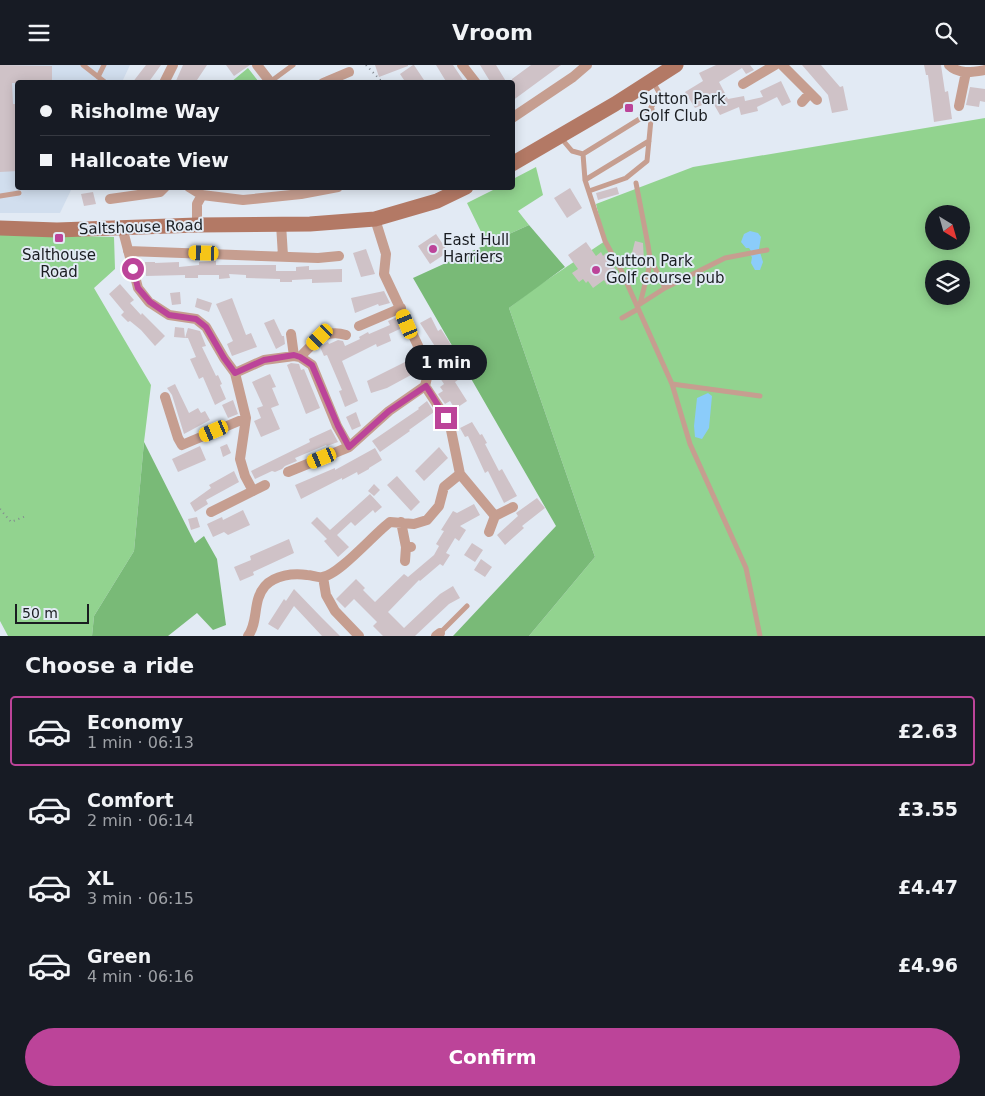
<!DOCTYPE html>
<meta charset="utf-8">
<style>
body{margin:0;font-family:"DejaVu Sans",sans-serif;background:#242831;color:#f1f3f6;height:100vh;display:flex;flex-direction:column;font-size:19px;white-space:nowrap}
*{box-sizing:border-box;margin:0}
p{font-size:16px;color:#9ea1a6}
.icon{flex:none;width:28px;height:28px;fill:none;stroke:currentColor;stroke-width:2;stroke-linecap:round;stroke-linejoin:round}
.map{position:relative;height:571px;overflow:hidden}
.side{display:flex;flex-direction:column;background:#171b24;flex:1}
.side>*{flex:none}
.banner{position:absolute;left:15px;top:15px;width:500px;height:110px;border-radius:5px;box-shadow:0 2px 12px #0003;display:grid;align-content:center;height:110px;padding:0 25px;background:#171b24}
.needle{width:32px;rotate:143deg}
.controls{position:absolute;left:925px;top:140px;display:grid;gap:10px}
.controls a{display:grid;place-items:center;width:45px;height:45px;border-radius:50%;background:#171b24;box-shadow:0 2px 12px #0003;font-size:25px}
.scale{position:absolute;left:15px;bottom:12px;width:74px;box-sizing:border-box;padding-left:5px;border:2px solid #1a1d21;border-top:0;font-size:14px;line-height:18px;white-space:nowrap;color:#1a1d21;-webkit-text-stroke:4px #e2eaf4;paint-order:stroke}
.end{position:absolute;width:22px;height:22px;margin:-11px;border:6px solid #bc4499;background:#fff;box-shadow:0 0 0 2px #fff}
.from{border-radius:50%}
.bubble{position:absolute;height:35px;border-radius:18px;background:#171b24;box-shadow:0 2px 12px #0003;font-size:16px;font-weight:700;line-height:35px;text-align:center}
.car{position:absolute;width:15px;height:30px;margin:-15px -8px;border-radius:6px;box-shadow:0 0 4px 1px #0007;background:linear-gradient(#f5c518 24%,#345 0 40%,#f5c518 0 76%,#345 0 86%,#f5c518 0)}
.banner b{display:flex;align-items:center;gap:18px;height:48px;font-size:19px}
.banner b+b{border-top:1px solid #363941}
.banner i{width:12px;height:12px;background:#f1f3f6}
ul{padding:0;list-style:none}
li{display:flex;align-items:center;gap:15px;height:70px;margin:0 10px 8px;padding:0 15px;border:2px solid transparent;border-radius:5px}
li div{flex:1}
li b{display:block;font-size:19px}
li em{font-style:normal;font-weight:700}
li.current{border-color:#bc4499}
li>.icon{width:45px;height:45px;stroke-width:1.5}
h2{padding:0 25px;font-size:22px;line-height:60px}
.primary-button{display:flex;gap:10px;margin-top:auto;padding:10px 25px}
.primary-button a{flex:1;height:58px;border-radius:30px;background:#bc4499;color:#fff;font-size:20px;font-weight:700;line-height:58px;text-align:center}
header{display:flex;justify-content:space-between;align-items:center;height:65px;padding:0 25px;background:#171b24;font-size:22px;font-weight:700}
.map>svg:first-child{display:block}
.built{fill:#d1deee}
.green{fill:#92d38f;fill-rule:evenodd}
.forest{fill:#79ba77}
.water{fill:#8bccfa}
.building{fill:#cfc2c7}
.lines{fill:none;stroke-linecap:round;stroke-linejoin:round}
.path{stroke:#838890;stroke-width:2;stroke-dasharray:1 4;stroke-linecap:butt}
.service{stroke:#c69e90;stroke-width:5}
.minor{stroke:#c69e90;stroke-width:10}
.secondary{stroke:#b37965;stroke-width:15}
.route{stroke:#bc4499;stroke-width:6}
.poi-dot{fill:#bc4499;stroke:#e2eaf4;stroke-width:2}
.labels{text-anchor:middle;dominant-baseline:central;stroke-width:4;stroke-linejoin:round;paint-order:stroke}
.poi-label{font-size:15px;fill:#1a1d21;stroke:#e2eaf4;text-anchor:start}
.street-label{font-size:15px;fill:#1a1d21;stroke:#e2eaf4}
</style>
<header><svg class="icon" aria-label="menu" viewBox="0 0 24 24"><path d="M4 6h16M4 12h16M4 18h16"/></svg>Vroom<svg class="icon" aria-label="search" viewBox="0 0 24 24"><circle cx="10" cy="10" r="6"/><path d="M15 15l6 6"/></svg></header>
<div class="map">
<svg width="985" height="571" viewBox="0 0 985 571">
<rect width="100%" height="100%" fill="#e2eaf4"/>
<path class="built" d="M0,0H130L122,17L18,18V122L72,123L60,148H0Z"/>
<path class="green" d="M248,3L259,17H231Z
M985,53V571H529L595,492L509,243L535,223L605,176L596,139L693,102ZM934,149H961V176H934ZM934,204H961V231H934Z
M536,102L543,130L518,146L529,160L487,179L467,138L497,123L512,122L513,114Z
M0,169L114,172L115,204L94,223L151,320L144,377L134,486L94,551L92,571H8L0,556Z"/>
<path class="forest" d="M529,160L565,202L509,243L595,492L529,571H453L556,461L413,213Z
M144,377L195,478L204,471L217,494L226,560L213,565L197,548L168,571H92L94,551L134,486Z"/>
<path class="water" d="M750,166L758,168L761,172L759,184L763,197L760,205H755L751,198L752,192L750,190L753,189L749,183H746L741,177L744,169Z
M708,328L712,331L709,363L702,374L695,372L694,361L697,333Z"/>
<path class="building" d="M0,0L52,1V18H12L13,39H18V106L0,107Z
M146,0H161L148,18H132Z
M183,0H207L195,18H175Z
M226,0H250L234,11Z
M375,0H408V1L379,12Z
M413,0H414L426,18H406L400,9Z
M436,0H453L465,18H447Z
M480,0H496L507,18H491Z
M531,0H561L512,36V14Z
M716,0H750L754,5L746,9L742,3L719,17L728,34L744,31L745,36L763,32L760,26L781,16L791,37L782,41L777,32L757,42L758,46L741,50L739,42L720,50L712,36L695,43L685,27L703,16L699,8Z
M802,0H821L840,22L843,21L848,45L832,48L828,30Z
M924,0H941L945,27L948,26L952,54L934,57L928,10H926Z
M970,22L985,24V37L980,36L979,42L966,40Z
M617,122L619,129L598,135L596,128Z
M570,123L582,143L567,153L554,133Z
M93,127L96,139L84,141L81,129Z
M436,169L448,187L430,199L418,181Z
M635,176L643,178L644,195L631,192Z
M586,177L596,191L601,187L603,191L606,188L618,209L619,211L607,220L604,215L593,223L588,216L586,218L583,214L579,217L572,208L578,204L568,190Z
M366,184L375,209L361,212L353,188Z
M216,196V200H276V206H296V202L309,201V205L342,204V217L312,218V214L292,215V217H280V214L246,213V210L229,209L230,213L219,214V210H198V213H185V210L146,211L145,197H155V198L179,197V202L199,200V197Z
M120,219L134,235L130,238L141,250L142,248L165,271L155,281L141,265L130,256L128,257L121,250L124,247L109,229Z
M384,226L390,238L379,241L378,239L355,248L351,233Z
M180,227L181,239L172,240L170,228Z
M197,233L212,238L209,247L195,242Z
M232,233L246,270L251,268L257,282L232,291L227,279L233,276L216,239Z
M397,252L402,263L389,269L391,276L377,282L376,279L342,296L358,336L345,342L339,326L342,325L327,290L324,291L320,282L328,277L329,279L338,275L343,276L345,281L360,274L359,272L368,267L369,269L390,260L388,256Z
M431,252L438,266L441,264L455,286L445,293L437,282L436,283L420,258Z
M274,254L282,271H284L285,279L276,284L264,258Z
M175,262L184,263L185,273L174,272Z
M188,263L200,266L206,281L202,282L216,311L218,310L222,319L220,320L226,334L215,340L203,312L199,314L190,294L196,292L188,273H185Z
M413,286L422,304L387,323L371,328L367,316L409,295L407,289Z
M468,289L477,301L455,317L467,336L455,344L450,336L445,339L438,329L443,326L440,322L444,319L438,310L447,307L449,300L457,312L464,292Z
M291,298L299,299L301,305L304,304L320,343L306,349L287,300Z
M270,309L276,322L272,323L279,340L271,343L280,364L261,372L254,356L261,353L257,343L263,341L252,317Z
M175,319L189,348L198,343L201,348L205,346L210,355L184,369L172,330L167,323Z
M233,335L238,349L228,353L222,340Z
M427,336L434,347L409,365L410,366L380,387L372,376L419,344L418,343Z
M356,347L361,361L352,365L346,352Z
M472,357L480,370L482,369L487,378L485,379L499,406L502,404L517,431L504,438L488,406L485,408L468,371L465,372L460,363Z
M331,364L338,377L327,381L326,380L295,393L297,396L285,401L282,404L275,407L272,406L255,414L251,406L310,377L309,374Z
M227,379L231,388L223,392L220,382Z
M200,381L206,395L178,407L172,394Z
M439,382L448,393L424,416L415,406Z
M375,383L382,395L369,403V404L358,410L357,407L342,415V413L301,434L295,420L335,403V405Z
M234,406L239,417L206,435L208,439L195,447L190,438L211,423L209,420Z
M397,411L420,437L411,446L387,420Z
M374,419L380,425L374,431L368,426Z
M370,429L382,442L375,448L373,445L355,461L351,457L337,470L349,482L338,492L324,476L327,474L311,458L317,452L330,465Z
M537,433L545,443L522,461L524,463L505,480L497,470L518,451L516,448Z
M474,439L480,450L460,461L466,465L459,476L455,473L446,488L450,490L443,501L440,499L420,516L419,515L388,547L404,563L440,529L453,521L460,533L449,539L415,571H383L373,561L377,557L354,534L345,543L336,534L356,514L365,523L363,525L375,537L404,509L408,512L434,490L439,481L436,479L444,466L441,465L453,446L457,448Z
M243,445L250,460L228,470L224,467L213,472L207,459L222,452L223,455Z
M197,452L200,462L191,465L188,454Z
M289,474L294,488L253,507L254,510L240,516L234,502L251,495L250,491Z
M472,478L483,485L475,497L464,490Z
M481,494L492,502L485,512L474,505Z
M294,524L321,552L340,571H322L294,541L278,565L268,559L284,534L286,536Z"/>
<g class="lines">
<path class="path" d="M366,0L383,18
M0,444L11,457L26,451"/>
<path class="service" d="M83,0L106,18
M98,12L104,0
M270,17L293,0
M561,73L572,86L583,89L646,50L660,29L653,17
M583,89L585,115L605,176L622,207L637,241L665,223
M585,115L649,76
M636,118L648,180L650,193L665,223L725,193L767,185
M589,126L626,113L647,96L652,44
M0,131L19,128
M640,239L651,195
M637,241L672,319L760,331
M622,253L638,244
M672,319L690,379L746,503L760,571
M440,568L467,541"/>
<path class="minor" d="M257,0L271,18
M462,0L476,18
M782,0L817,35
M949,0C959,10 973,7 985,5
M164,18L173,0
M323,18L349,7
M743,19L775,0
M802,37L810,28
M959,41L966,7
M512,53L573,12L587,0
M189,122L202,130
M110,134L160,127L165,122
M281,159L283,191
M197,160V139L202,130L243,135L301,129L338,122
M122,162L138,223L149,237L169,250L196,254L206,262L224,293L235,308L246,353L240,394L245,411L253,426
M128,186L318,193L339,191
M359,261L401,243
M291,269L294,291
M300,292C315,277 324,263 346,270
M429,304L442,302
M235,308L264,295L294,291L300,292L312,300L337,361L349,382
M425,321L446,353
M165,332L178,373L182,380L246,353
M451,365L460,409L495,451
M288,407L349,382L389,346L425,321L429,304L384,209L386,189L375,154
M211,447L265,420
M401,457L406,482
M489,467L495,451L513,442
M405,496L406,482H411
M323,512L326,530L335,546L359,571
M248,571C259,556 252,536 265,521C275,510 293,508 307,510C312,510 318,513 322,512C338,511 375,468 390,457L414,459L427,455L439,441L444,422L460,409
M436,571L440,568"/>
<path class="secondary" d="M512,99L615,39L676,0
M0,163L57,165L197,160L310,159L375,154L437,136L466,122"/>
</g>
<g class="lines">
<path class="route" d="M133,204L138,223L150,237L169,250L196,254L206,262L224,293L235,308L264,295L294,290L300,292L312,300L338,361L349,382L389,346L426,321L446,353"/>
</g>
<g class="poi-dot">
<rect x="624" y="38" width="10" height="10" rx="2.5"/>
<rect x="54" y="168" width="10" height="10" rx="2.5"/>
<circle cx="433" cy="184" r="5"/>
<circle cx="596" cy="205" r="5"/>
</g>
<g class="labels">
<g class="poi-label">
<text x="639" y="34">Sutton Park<tspan x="639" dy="17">Golf Club</tspan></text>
<text x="443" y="175">East Hull<tspan x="443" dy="17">Harriers</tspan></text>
<text x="59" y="190" text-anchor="middle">Salthouse<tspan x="59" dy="17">Road</tspan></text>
<text x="606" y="196">Sutton Park<tspan x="606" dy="17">Golf course pub</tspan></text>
</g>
<g class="street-label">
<text transform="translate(141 162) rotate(-2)">Saltshouse Road</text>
</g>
</g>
</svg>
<div class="controls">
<a><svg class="needle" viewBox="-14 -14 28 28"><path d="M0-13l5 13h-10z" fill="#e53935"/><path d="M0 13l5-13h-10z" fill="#9ea1a6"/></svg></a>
<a><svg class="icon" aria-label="layers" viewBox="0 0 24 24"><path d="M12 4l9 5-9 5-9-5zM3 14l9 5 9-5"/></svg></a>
</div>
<div class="scale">50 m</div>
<i class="end from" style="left:133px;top:204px"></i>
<i class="end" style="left:446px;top:353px"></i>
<div class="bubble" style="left:405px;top:280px;width:82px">1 min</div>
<i class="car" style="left:204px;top:188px;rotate:272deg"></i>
<i class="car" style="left:407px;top:259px;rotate:337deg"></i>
<i class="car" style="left:320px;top:272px;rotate:225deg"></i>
<i class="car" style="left:214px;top:366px;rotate:247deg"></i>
<i class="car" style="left:322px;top:393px;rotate:248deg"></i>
<div class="banner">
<b><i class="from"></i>Risholme Way</b>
<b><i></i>Hallcoate View</b>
</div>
</div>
<section class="side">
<h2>Choose a ride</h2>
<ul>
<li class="current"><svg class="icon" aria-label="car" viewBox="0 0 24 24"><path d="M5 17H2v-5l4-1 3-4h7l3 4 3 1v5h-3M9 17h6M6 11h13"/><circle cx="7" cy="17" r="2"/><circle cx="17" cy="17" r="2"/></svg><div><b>Economy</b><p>1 min · 06:13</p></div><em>£2.63</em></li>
<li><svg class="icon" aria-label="car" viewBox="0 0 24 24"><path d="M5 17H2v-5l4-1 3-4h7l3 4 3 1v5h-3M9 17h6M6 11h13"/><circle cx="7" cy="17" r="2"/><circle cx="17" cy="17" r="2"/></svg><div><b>Comfort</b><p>2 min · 06:14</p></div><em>£3.55</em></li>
<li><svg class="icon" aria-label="car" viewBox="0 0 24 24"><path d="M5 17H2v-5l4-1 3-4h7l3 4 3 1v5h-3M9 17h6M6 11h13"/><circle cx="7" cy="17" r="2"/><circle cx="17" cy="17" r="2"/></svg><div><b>XL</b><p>3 min · 06:15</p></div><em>£4.47</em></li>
<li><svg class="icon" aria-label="car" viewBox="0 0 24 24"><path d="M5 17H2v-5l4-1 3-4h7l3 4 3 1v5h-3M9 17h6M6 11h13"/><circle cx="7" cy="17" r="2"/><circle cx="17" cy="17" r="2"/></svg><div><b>Green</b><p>4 min · 06:16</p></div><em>£4.96</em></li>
</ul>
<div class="primary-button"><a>Confirm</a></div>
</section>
